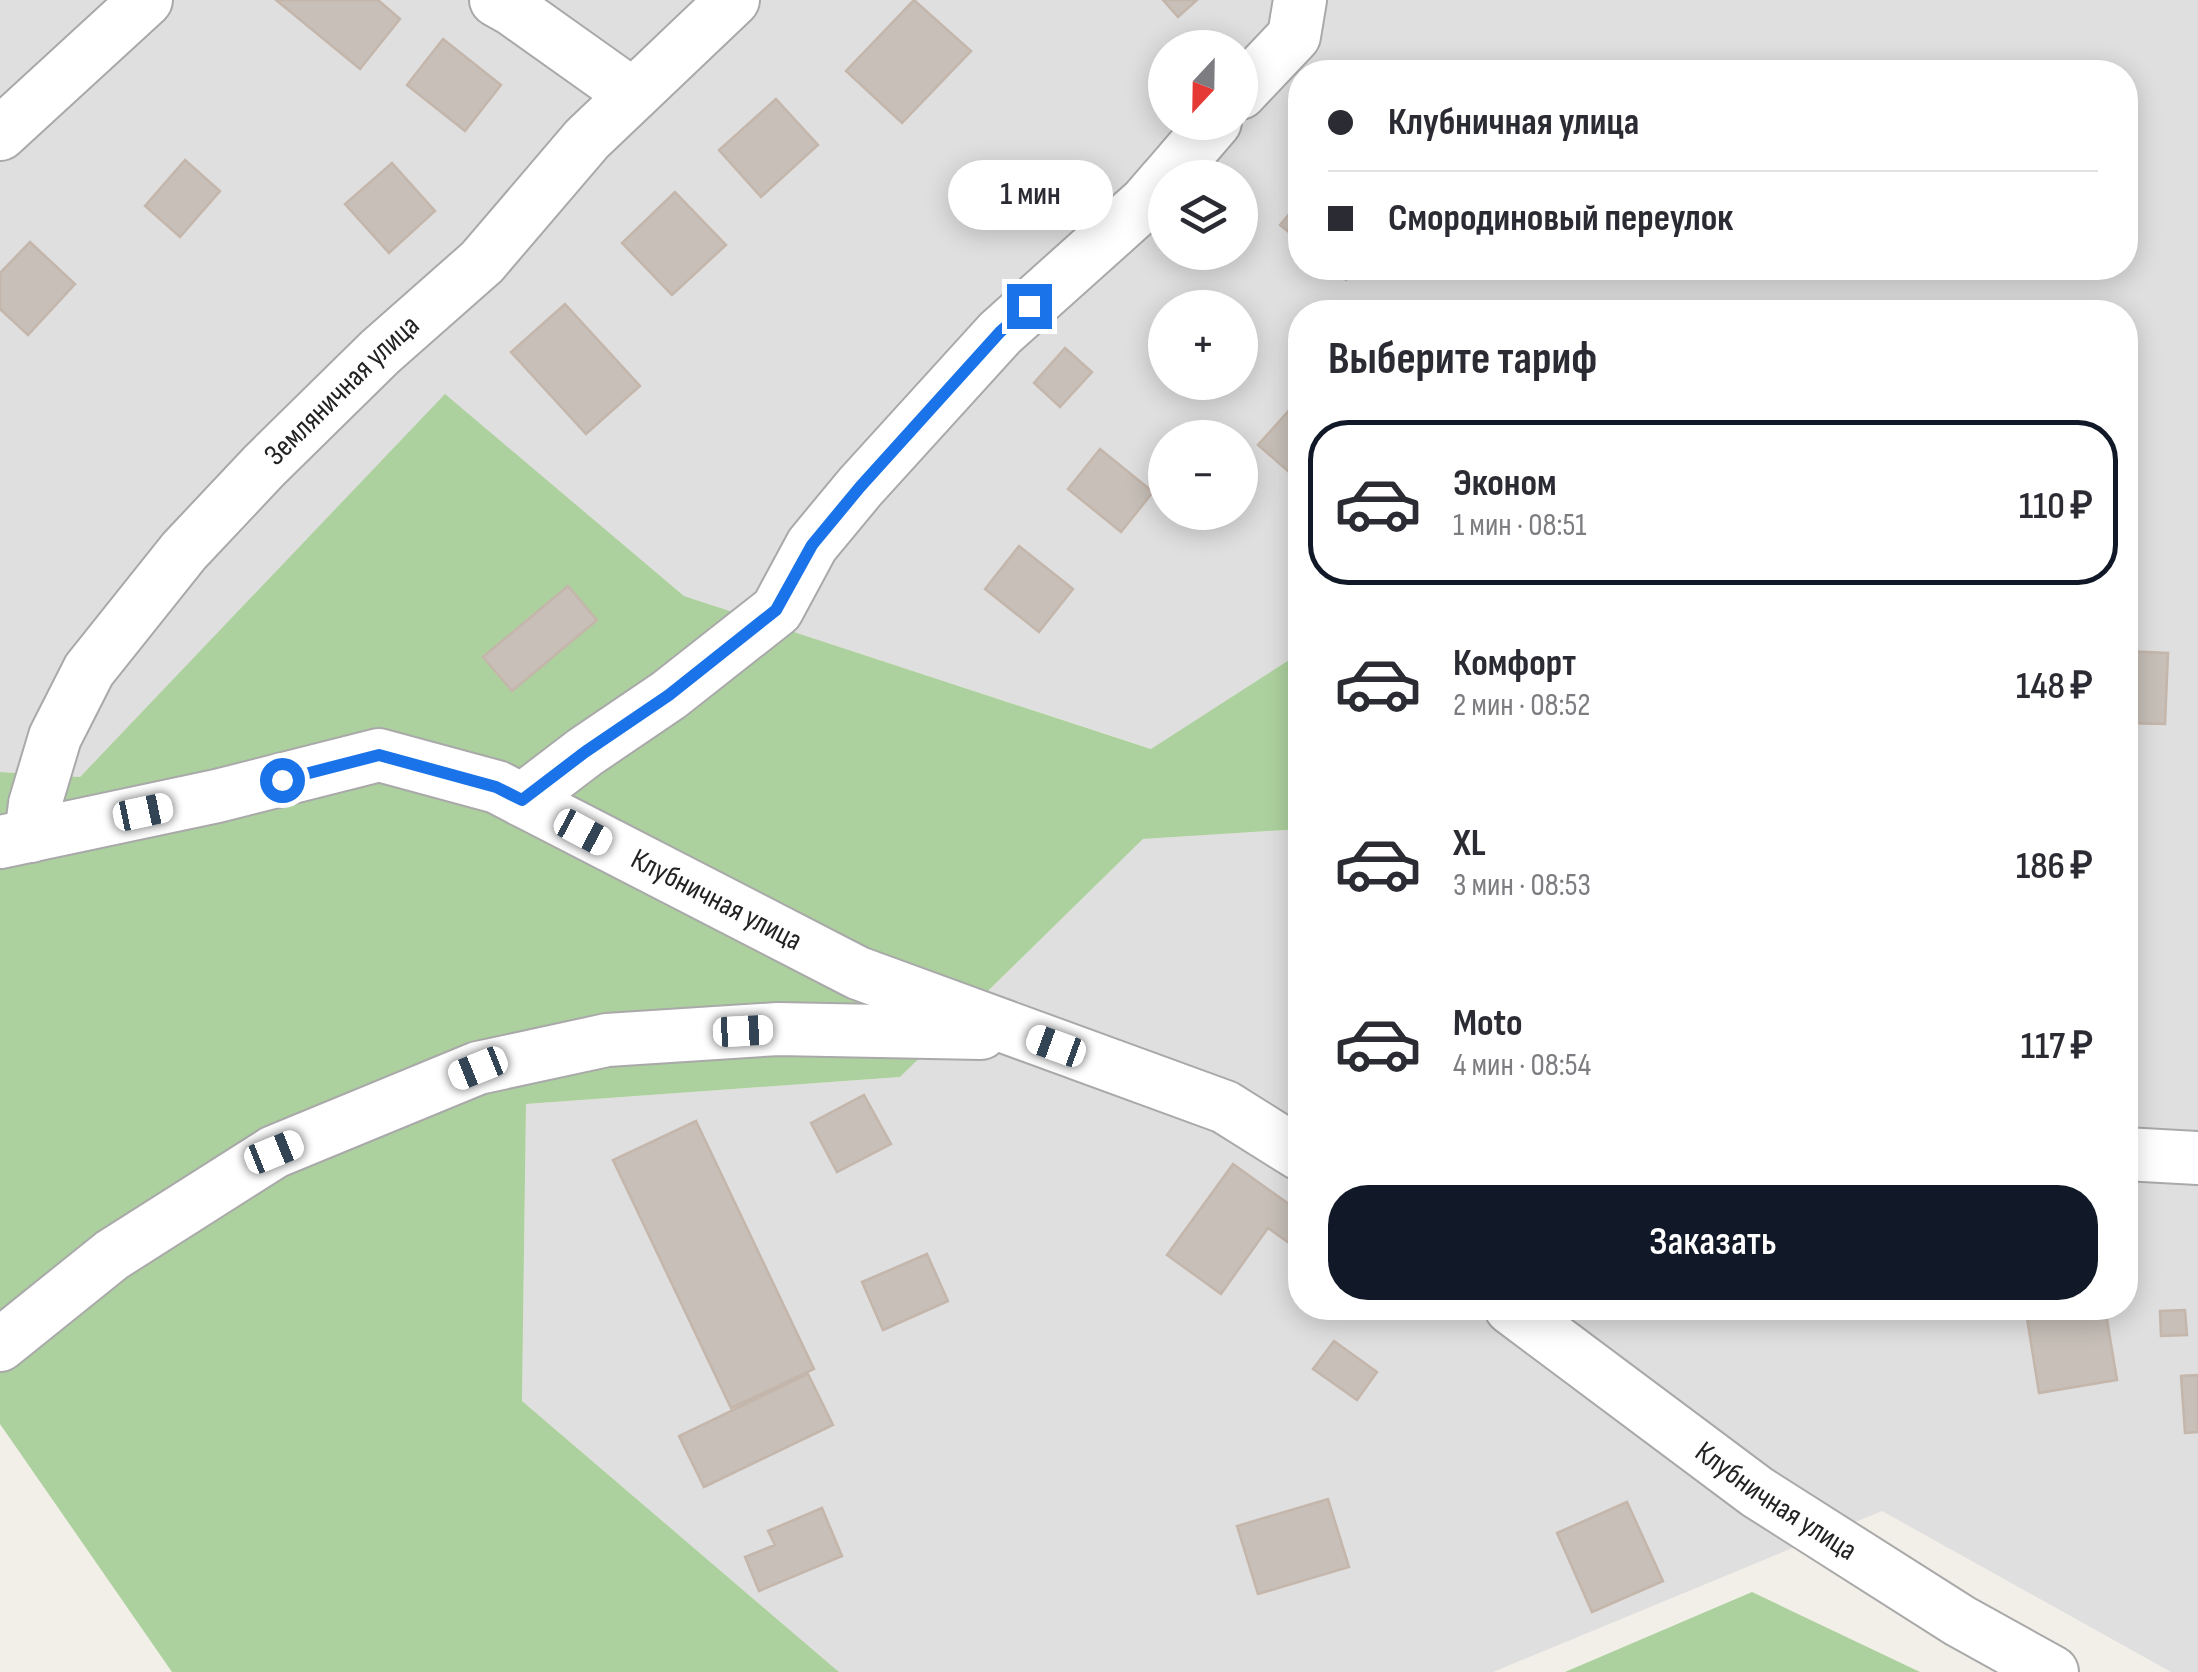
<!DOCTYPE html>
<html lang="ru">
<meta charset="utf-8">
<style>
body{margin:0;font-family:"Sofia Sans Condensed",sans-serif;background:#f2f2f3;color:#2b2b33;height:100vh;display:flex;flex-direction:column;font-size:38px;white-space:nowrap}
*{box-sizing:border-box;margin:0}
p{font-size:32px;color:#7c7c81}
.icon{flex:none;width:55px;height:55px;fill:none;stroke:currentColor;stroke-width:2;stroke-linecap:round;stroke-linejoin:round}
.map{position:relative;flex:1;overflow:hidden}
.side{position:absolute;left:1288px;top:300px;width:850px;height:1020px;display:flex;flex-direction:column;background:#fff;border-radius:40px;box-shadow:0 5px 25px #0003}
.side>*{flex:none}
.guide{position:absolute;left:1288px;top:60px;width:850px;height:220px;border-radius:40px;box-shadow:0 5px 25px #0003;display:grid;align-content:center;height:220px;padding:0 40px;background:#fff}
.needle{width:65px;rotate:202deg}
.tools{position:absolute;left:1148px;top:30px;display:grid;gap:20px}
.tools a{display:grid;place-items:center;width:110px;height:110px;border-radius:50%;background:#fff;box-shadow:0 5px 25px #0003;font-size:50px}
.end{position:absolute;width:45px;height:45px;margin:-22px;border:12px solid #1a73e8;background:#fff;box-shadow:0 0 0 5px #fff}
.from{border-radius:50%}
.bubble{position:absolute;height:70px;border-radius:35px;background:#fff;box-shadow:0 5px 25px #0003;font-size:32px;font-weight:600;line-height:70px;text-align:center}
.car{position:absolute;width:30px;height:60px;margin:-30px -15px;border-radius:12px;box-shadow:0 0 8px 2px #0007;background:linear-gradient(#fff 24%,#345 0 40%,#fff 0 76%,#345 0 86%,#fff 0)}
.guide b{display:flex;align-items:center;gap:35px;height:95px;font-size:38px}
.guide b+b{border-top:2px solid #e1e1e2}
.guide i{width:25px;height:25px;background:#2b2b33}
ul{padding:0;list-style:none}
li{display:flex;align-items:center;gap:30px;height:165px;margin:0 20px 15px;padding:0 20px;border:5px solid transparent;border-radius:40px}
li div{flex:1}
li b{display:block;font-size:38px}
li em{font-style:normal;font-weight:600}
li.on{border-color:#111827}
li>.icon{width:90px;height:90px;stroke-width:1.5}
h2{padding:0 40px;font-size:45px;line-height:120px}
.primary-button{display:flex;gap:20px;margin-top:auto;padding:20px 40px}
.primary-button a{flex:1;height:115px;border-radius:40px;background:#111827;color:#fff;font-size:40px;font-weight:600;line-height:115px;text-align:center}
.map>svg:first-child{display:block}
.residential{fill:#e0dfdf;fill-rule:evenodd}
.forest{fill:#add19e}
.building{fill:#c7bfb8;stroke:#c4b6ab;stroke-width:2.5}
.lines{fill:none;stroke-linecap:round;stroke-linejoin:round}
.minor-casing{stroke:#a9a9a9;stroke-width:56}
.minor{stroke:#fff;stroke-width:52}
.route{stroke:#1a73e8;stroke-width:12}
.labels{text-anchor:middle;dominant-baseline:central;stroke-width:9;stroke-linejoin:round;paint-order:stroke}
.street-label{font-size:30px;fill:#222;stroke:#fff}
</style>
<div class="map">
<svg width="2198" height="1672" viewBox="0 0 2198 1672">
<rect width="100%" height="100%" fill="#f2efe9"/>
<path class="residential" d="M0,0H2198V1672H2171L1882,1511L1493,1672H839L522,1401L526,1104L900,1077L1143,839L1300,829V1308H2125V312H1300V653L1152,749L684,596L445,395L80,777L0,772ZM1165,48H1240V122H1165ZM1300,72H2125V268H1300ZM1165,178H1240V252H1165ZM1165,308H1240V382H1165ZM1165,438H1240V512H1165Z"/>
<path class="forest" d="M445,394L684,596L1151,749L1300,653V829L1143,839L900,1077L526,1104L522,1401L839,1672H172L0,1424V772L80,777Z
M1752,1592L1920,1672H1565Z"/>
<path class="building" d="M276,0H378L400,19L360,69Z
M914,0L971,51L902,123L846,71Z
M1163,0H1197L1178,17Z
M443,39L501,85L465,131L407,85Z
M776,99L818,145L761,197L719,150Z
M185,160L220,191L180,237L145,206Z
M392,163L435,211L389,253L345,204Z
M675,192L726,245L672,295L622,243Z
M1300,201V241L1280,225Z
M30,242L75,284L28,335L0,309V273Z
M1332,268H1357L1346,280Z
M565,304L640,386L586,434L511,352Z
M1065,348L1092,372L1060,407L1034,383Z
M1300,398V475L1297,479L1258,445Z
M1100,449L1153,492L1121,532L1068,489Z
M1019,546L1073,589L1039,632L985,589Z
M568,586L597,620L512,691L483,657Z
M2125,651L2168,653L2165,724L2125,723Z
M864,1095L891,1144L837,1172L811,1123Z
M696,1121L814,1369L731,1408L613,1160Z
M1233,1164L1300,1212V1235L1292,1245L1268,1228L1221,1294L1167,1255Z
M2125,1191H2135V1219H2125Z
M927,1254L948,1301L883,1330L862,1282Z
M2053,1308H2105L2117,1380L2039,1393L2026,1312Z
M2185,1310L2187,1335L2161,1336L2160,1311Z
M1334,1341L1377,1372L1357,1400L1313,1369Z
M808,1374L833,1425L704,1487L679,1436Z
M2198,1375V1432L2185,1433L2181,1376Z
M1328,1499L1349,1567L1258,1594L1237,1526Z
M1627,1502L1663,1581L1592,1612L1557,1533Z
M822,1508L842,1556L759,1591L745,1557L775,1545L768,1531Z"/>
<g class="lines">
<g class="minor-casing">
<g id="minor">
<path d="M496,0L512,9L633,95"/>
<path d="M1240,93L1294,36L1300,0"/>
<path d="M0,134L146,0"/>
<path d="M1167,178L1215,122"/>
<path d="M522,800L585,752L669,695L777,610L812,545L860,487L1000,333L1146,202L1165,180"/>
<path id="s1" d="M31,836L35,804L55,737L89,670L184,551L264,466L380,352L482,262L587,139L733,0"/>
<path id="s2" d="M0,842L217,796L379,755L497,787L858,973L1225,1107L1300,1154"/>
<path d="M2125,1154L2198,1158"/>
<path id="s3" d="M1511,1308L1757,1492L1960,1621L2052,1672"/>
<path d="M0,1345L112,1255L274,1152L478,1068L607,1040L778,1029L981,1033"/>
</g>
</g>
<use href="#minor" class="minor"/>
</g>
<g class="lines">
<path class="route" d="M282,780L379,755L496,787L522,800L585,752L669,695L776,610L812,545L860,487L1000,332L1029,306"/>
</g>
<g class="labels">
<g class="street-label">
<text stroke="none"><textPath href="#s1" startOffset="555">Земляничная улица</textPath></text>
<text stroke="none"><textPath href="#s2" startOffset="758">Клубничная улица</textPath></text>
<text stroke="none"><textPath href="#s3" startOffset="328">Клубничная улица</textPath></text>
</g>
</g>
</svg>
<div class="tools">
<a><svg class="needle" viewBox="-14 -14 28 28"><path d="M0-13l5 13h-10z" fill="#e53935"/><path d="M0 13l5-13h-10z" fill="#7c7c81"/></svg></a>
<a><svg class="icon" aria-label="layers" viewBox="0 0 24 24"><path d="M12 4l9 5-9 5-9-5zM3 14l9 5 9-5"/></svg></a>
<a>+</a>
<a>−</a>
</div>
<i class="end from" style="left:282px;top:780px"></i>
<i class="end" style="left:1029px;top:306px"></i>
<div class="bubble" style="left:948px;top:160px;width:165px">1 мин</div>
<i class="car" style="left:143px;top:812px;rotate:78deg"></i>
<i class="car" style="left:583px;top:832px;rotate:118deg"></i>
<i class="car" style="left:743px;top:1031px;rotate:87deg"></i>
<i class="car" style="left:1056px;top:1046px;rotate:290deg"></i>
<i class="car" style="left:478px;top:1068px;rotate:248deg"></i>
<i class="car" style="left:274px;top:1152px;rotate:68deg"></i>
<div class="guide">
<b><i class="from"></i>Клубничная улица</b>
<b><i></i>Смородиновый переулок</b>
</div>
<section class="side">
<h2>Выберите тариф</h2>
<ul>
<li class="on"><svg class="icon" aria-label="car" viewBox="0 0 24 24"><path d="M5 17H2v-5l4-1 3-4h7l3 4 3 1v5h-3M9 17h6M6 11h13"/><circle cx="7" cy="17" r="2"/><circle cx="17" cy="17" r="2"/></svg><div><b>Эконом</b><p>1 мин · 08:51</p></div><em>110 ₽</em></li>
<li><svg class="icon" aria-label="car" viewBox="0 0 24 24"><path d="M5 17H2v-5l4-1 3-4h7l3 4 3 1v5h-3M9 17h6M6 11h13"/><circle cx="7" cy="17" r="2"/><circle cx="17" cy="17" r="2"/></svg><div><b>Комфорт</b><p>2 мин · 08:52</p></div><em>148 ₽</em></li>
<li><svg class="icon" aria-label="car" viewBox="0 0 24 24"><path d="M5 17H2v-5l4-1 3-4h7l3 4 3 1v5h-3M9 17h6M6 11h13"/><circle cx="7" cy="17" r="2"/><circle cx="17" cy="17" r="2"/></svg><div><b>XL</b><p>3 мин · 08:53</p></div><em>186 ₽</em></li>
<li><svg class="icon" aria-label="car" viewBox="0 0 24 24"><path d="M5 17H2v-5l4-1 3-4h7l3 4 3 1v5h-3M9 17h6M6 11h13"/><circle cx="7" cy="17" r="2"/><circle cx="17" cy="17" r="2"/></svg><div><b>Moto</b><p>4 мин · 08:54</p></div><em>117 ₽</em></li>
</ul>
<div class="primary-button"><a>Заказать</a></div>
</section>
</div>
